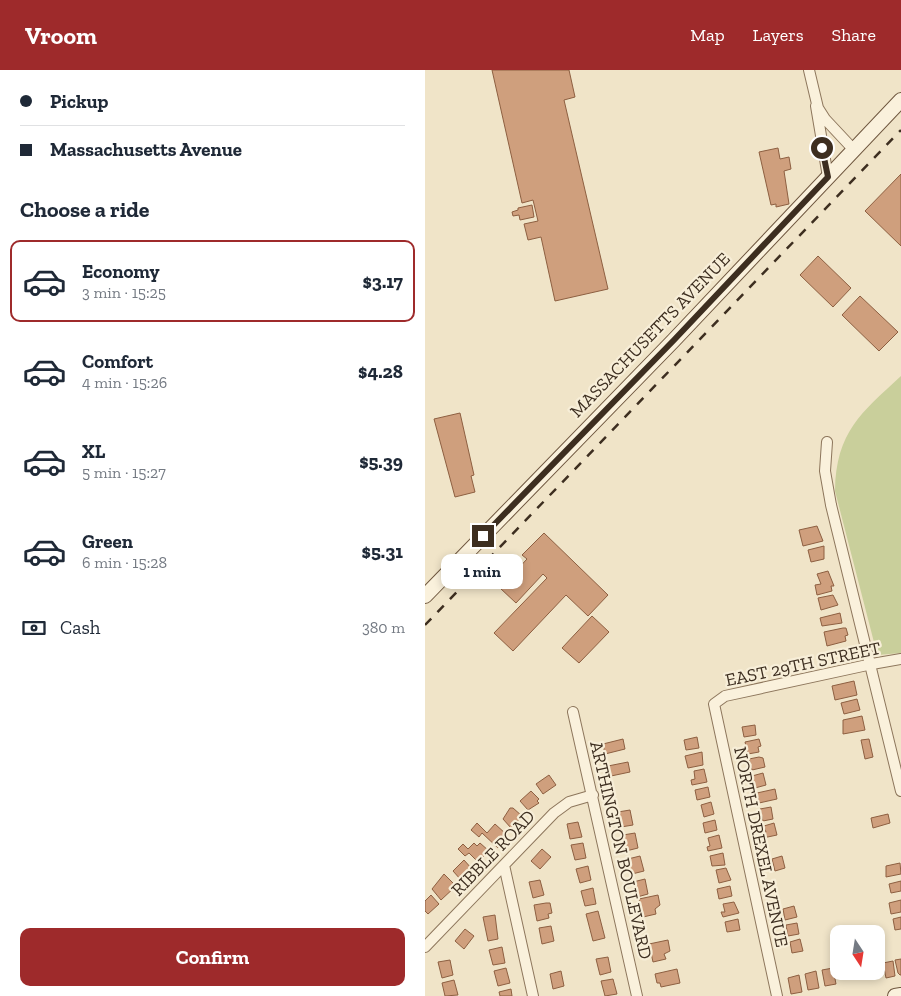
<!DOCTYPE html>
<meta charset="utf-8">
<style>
body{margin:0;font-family:"Zilla Slab",serif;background:#f6f6f7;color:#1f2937;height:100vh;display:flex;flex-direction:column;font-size:19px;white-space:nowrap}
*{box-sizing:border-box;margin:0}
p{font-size:16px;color:#747a83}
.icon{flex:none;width:28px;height:28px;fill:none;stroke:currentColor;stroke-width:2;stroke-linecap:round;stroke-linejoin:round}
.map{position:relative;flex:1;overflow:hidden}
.sheet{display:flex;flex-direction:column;background:#fff;width:425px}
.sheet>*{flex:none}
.hud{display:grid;align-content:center;height:110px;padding:0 20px;background:#fff}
.needle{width:32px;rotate:168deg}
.fabs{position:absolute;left:405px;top:855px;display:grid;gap:10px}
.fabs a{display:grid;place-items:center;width:55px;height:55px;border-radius:10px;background:#fff;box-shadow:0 2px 8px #0003;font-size:25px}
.end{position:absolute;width:22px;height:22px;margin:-11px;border:6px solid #3d2e20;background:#fff;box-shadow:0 0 0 2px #fff}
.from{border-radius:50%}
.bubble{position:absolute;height:35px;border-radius:10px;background:#fff;box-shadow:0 2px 8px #0003;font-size:16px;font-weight:700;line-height:35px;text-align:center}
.hud b{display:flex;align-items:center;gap:18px;height:48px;font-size:19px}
.hud b+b{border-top:1px solid #e0e1e3}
.hud i{width:12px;height:12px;background:#1f2937}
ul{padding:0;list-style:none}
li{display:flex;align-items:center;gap:15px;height:82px;margin:0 10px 8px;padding:0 10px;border:2px solid transparent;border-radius:10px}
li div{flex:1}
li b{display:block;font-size:19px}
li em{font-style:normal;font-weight:700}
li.active{border-color:#9e2a2b}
li>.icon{width:45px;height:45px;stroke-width:1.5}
h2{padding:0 20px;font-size:22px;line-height:60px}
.pay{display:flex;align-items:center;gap:12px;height:55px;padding:0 20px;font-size:19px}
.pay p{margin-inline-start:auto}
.primary-button{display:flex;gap:10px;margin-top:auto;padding:10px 20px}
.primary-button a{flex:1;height:58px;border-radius:10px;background:#9e2a2b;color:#fff;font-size:20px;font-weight:700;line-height:58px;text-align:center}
header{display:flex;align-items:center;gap:30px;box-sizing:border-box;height:70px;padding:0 25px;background:#9e2a2b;color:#fff}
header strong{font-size:24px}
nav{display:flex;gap:28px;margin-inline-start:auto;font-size:18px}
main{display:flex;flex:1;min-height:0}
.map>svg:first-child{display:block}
.green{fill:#c9cf9b}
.building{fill:#cf9f7d;stroke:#8d5f41}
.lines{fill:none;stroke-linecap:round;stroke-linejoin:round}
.minor-casing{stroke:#8d765c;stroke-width:12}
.secondary-casing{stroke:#6f573f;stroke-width:16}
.minor{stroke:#faf1dc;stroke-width:10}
.secondary{stroke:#faf1dc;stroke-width:14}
.rail{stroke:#3d2e20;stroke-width:2.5;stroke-dasharray:9 9;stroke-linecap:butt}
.route{stroke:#3d2e20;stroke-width:6}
.labels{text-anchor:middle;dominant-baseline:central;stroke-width:4.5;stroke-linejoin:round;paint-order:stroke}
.street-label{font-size:18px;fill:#3d2e20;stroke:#f7eed8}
</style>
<header>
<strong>Vroom</strong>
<nav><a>Map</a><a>Layers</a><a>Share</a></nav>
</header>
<main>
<section class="sheet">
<div class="hud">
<b><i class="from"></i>Pickup</b>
<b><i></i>Massachusetts Avenue</b>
</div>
<h2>Choose a ride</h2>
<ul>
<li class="active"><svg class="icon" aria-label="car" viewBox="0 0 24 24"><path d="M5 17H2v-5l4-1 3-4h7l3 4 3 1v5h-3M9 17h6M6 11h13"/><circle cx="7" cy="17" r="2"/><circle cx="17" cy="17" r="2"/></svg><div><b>Economy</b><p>3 min · 15:25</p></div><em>$3.17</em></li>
<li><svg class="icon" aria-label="car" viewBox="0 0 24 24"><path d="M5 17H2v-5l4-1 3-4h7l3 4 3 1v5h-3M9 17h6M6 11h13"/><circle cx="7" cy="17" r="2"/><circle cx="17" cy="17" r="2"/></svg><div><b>Comfort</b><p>4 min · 15:26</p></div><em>$4.28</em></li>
<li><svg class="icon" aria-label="car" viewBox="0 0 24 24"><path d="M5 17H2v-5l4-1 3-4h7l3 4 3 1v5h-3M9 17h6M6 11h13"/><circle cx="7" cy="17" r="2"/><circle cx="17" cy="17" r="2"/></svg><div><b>XL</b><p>5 min · 15:27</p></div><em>$5.39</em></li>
<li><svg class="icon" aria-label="car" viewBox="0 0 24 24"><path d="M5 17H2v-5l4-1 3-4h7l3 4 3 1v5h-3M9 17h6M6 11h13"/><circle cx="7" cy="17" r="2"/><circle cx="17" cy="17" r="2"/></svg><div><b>Green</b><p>6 min · 15:28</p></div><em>$5.31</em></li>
</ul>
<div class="pay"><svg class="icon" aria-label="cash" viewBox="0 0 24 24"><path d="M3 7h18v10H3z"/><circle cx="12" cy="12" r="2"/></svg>Cash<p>380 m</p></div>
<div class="primary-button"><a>Confirm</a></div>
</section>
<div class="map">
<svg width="476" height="926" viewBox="0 0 476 926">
<rect width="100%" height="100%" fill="#f0e4c8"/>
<path class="green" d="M476,306V583L453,585L451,580L410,421C411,362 436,343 476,306Z"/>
<path class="building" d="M67,0H144L150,27L139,30L183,219L130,231L116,167L103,170L99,154L113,151L108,130L97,133Z
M353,78L355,89L364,87L366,99L359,101L364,134L351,137V134L346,135L334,82Z
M476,104V176L440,141Z
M107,135L109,147L95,150L94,145L88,146L87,142L93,140V138Z
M393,186L426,218L408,237L375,205Z
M435,226L473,262L454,281L417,245Z
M35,343L49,405L46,406L50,422L30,427L9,349Z
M392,456L398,471L378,476L374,460Z
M119,463L183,525L163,546L141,525L88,581L69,563L122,508L118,504L91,533L75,518L102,489L97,485Z
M399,476V489L386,492L383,480Z
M403,501L409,516H406L407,521L392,525L390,515L396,514L392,504Z
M408,525L413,535L396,540L393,528Z
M415,543L417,553L397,556L395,548Z
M167,546L184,562L154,593L137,578Z
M418,558H421L423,565L420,566L421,571L402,576L399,562Z
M429,611L432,625L410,630L407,616Z
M432,629L435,640L419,644L416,633Z
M437,646L440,660L418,664V650Z
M330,655L331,665L319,667L317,657Z
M272,667L274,678L261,680L259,670Z
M198,669L200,679L180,684L178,674Z
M334,669L336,676L333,677L334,682L323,684L320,672Z
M444,669L448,687L440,689L436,670Z
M277,682L278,695L263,698L260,686Z
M334,687L338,688L340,697L327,700L324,689Z
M203,692L205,702L186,706L183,696Z
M279,699L282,712L267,715L266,710L270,709L269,701Z
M338,703L341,715L330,718L327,706Z
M124,705L131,715L118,724L111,714Z
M283,717L285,727L272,730L270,720Z
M350,719L352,729L334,733L332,723Z
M106,721L114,729L112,731L114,733L103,740L95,731Z
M286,732L289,744L279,747L276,735Z
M346,737L348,749L338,751L335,739Z
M85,738H88L97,746L86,758L78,749Z
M205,740L208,755L196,757L193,742Z
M463,744L465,753L448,758L446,748Z
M290,750L292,760L280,763L278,753Z
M153,752L157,767L145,769L142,754Z
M52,753L62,763L70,754L81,764L75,770L78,773L73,778L57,763L54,767L46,760Z
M349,753L352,765L338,768L337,764L341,762L339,756Z
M210,763L213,778L201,781L198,765Z
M294,765L297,778L283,781L282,777L285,776L283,768Z
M49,773L52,776L55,773L64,781L53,792L44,783L40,786L33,779L38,774L43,779Z
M158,773L161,788L150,790L146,775Z
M117,779L126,787L115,799L106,791Z
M298,783L300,795L287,796L285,786Z
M215,786L219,801L207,804L203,789Z
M357,786L360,798L350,801L347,789Z
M39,790L47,799L36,810L28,801Z
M475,793L476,804L461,807V796Z
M163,796L166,810L155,813L151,799Z
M301,798L306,810L294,813L291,800Z
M19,804L31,816L16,830L7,819Z
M220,809L223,824L212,827L208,812Z
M115,810L119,825L108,828L104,812Z
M476,811V821L466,823L464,814Z
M305,816L307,826L294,829L292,819Z
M168,818L171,834L160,836L156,821Z
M6,825L14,834L3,844L0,841V831Z
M233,825L235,835L230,839L231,844L218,847L214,829Z
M476,830V842L466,844L464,833Z
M309,832L314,843L298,847L296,842H300L298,834Z
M121,833H125L127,843L123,844L124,848L112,851L109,835Z
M369,836L372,847L360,850L358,839Z
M173,841L180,868L168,871L161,844Z
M70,845L73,869L63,871L58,847Z
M476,847V859L470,860L468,849Z
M313,849L315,860L302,862L300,852Z
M372,853L374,864L363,866L361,855Z
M126,856L129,871L117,874L114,858Z
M40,859L49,866L39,879L30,871Z
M375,869L378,881L367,883L365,872Z
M243,870L245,881L239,884L241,889L228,892L224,874Z
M77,877L80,893L68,895L64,880Z
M183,887L186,902L175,905L171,889Z
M476,889V905H475L473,903L470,890Z
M25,890L28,905L17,908L13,892Z
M468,891L470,906L461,908L458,893Z
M81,898L85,913L73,916L69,901Z
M408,898L411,914L400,916L397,900Z
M252,899L255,913L236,917L235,913H232L230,904Z
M136,901L139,916L128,919L125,904Z
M391,901L394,918L383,920L380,904Z
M438,901H450V905L439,908Z
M374,905L377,922L366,924L363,908Z
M188,909L192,924L180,926L176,911Z
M29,910L33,925L20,926L17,913Z
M86,919L87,926H75L74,922Z"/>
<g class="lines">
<g class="minor-casing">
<path id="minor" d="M384,0L393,38L400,49L429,80
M391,36L403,107
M402,372L400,401L406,435L476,721
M148,642L212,926
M79,795L108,926
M0,877L129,743L144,732L168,725
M352,926L289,634L300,626L447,594L476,589"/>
</g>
<g class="secondary-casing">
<path id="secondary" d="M0,526L249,270L476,30
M470,926L476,925"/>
</g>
<use href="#minor" class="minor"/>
<use href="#secondary" class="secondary"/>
<path class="rail" d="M0,555L476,60"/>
</g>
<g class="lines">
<path class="route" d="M58,466L249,270L403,107L397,78"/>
</g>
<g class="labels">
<g class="street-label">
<text transform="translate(225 265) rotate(-46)">MASSACHUSETTS AVENUE</text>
<text transform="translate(378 594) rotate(-12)">EAST 29TH STREET</text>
<text transform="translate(336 777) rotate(78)">NORTH DREXEL AVENUE</text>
<text transform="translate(196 780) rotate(77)">ARTHINGTON BOULEVARD</text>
<text transform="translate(68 783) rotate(-46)">RIBBLE ROAD</text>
</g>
</g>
</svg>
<div class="fabs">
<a><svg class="needle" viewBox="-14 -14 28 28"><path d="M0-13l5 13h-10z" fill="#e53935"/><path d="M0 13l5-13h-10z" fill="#747a83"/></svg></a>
</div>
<i class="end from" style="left:397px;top:78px"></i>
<i class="end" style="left:58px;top:466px"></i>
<div class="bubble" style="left:16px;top:484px;width:82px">1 min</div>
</div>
</main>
